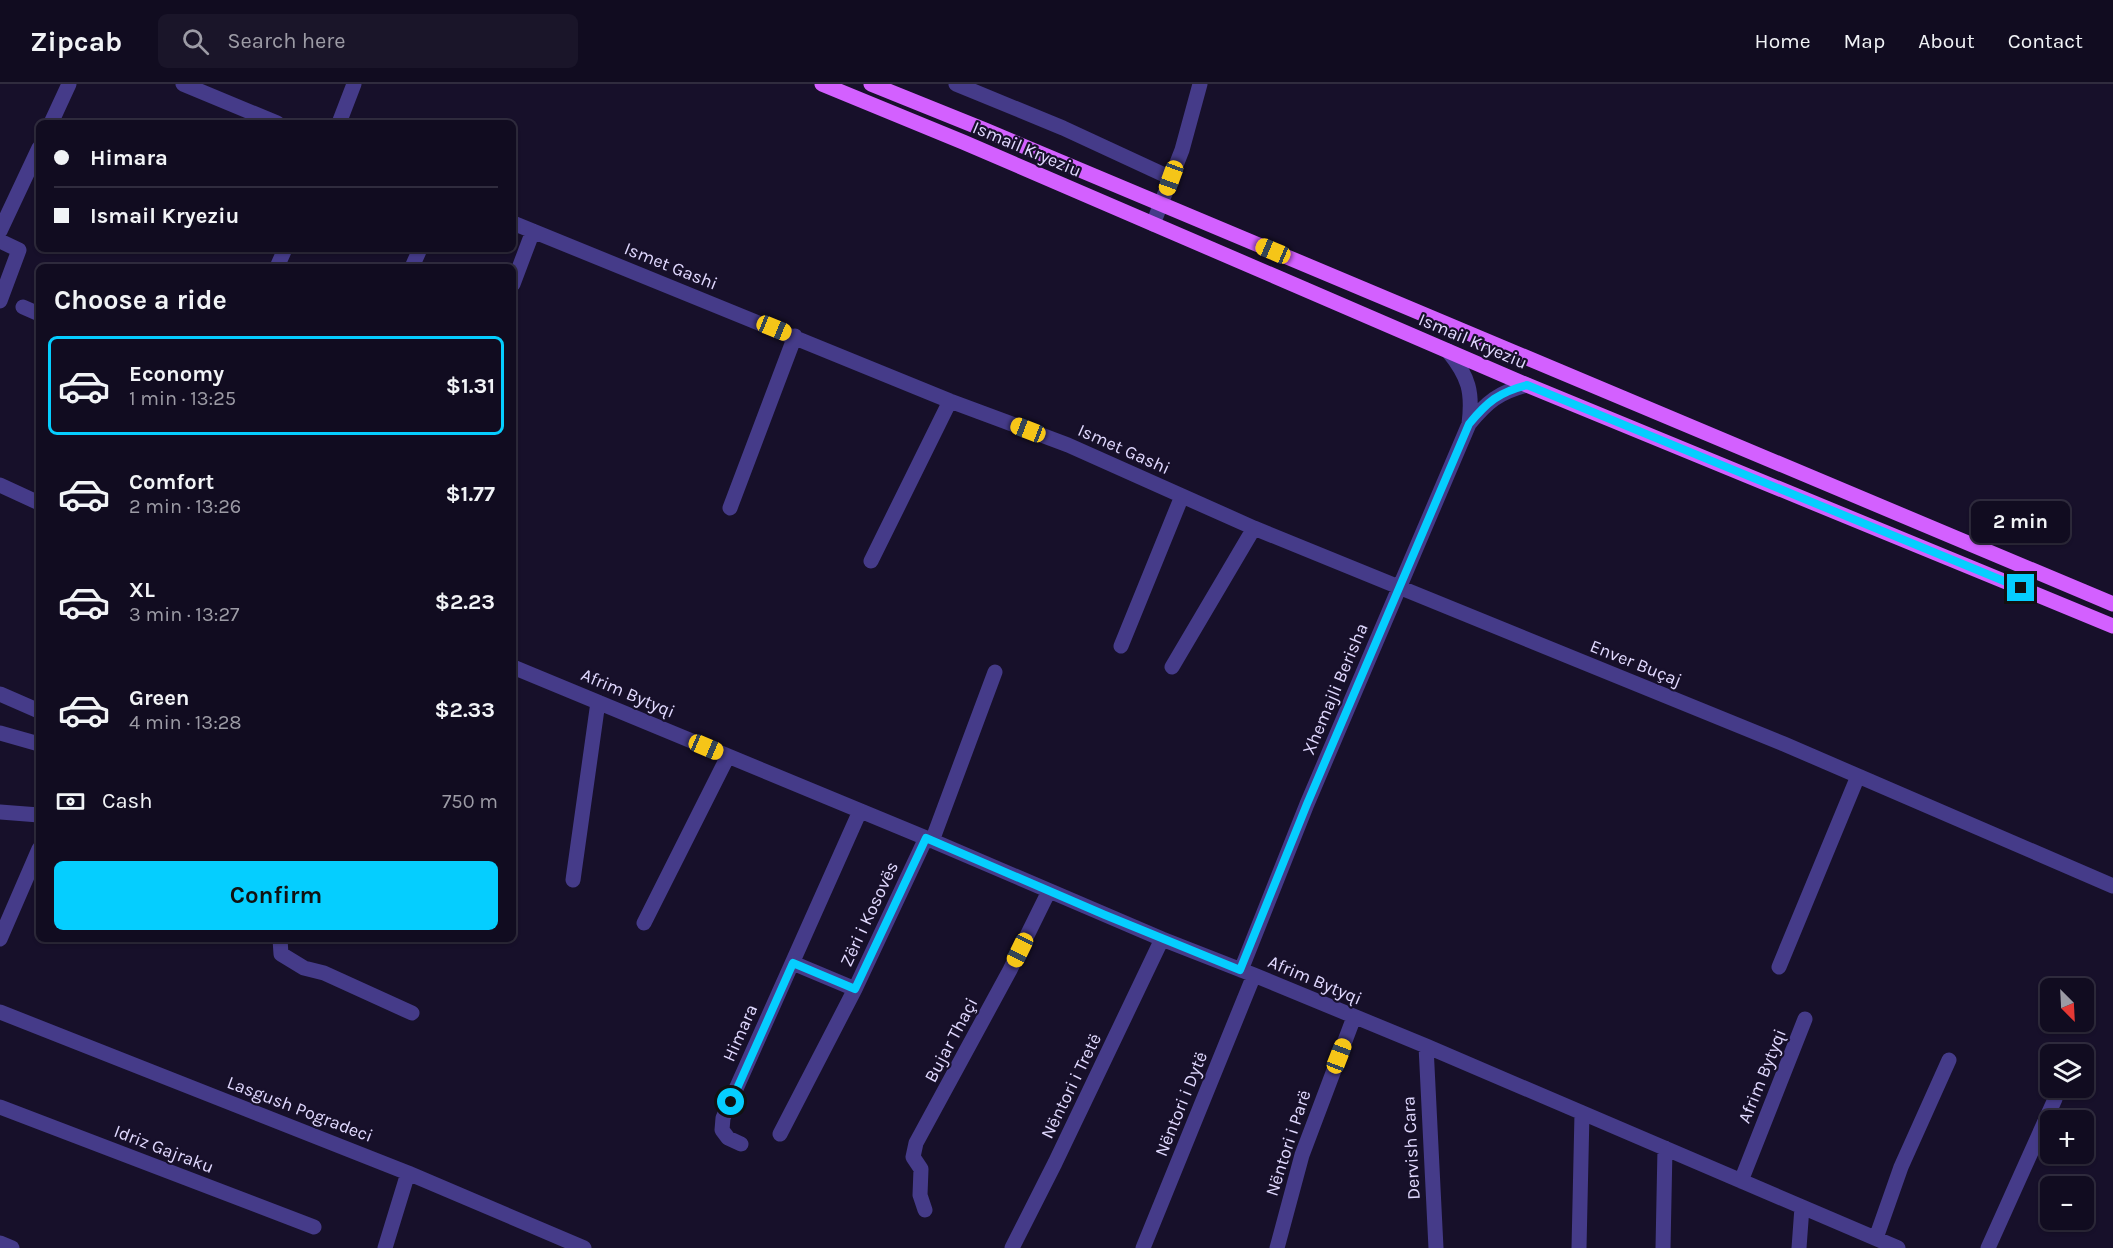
<!DOCTYPE html>
<meta charset="utf-8">
<style>
body{margin:0;font-family:Karla,sans-serif;background:#1a1529;color:#f1f3f6;height:100vh;display:flex;flex-direction:column;font-size:22px;white-space:nowrap}
*{box-sizing:border-box;margin:0}
p{font-size:20px;color:#9c9ba5}
.icon{flex:none;width:33px;height:33px;fill:none;stroke:currentColor;stroke-width:2;stroke-linecap:round;stroke-linejoin:round}
.map{position:relative;flex:1;overflow:hidden}
.side{position:absolute;left:36px;top:180px;width:480px;height:678px;display:flex;flex-direction:column;background:#110c20;border-radius:9px;box-shadow:0 2px 4px #0004,0 0 0 2px #302c3e}
.side>*{flex:none}
.guide{position:absolute;left:36px;top:36px;width:480px;height:132px;border-radius:9px;box-shadow:0 2px 4px #0004,0 0 0 2px #302c3e;display:grid;align-content:center;height:132px;padding:0 18px;background:#110c20}
.needle{width:39px;rotate:156deg}
.fabs{position:absolute;left:2040px;top:894px;display:grid;gap:12px}
.fabs a{display:grid;place-items:center;width:54px;height:54px;border-radius:9px;background:#110c20;box-shadow:0 2px 4px #0004,0 0 0 2px #302c3e;font-size:30px}
.end{position:absolute;width:27px;height:27px;margin:-14px;border:8px solid #05ceff;background:#111;box-shadow:0 0 0 3px #111}
.from{border-radius:50%}
.bubble{position:absolute;height:42px;border-radius:9px;background:#110c20;box-shadow:0 2px 4px #0004,0 0 0 2px #302c3e;font-size:20px;font-weight:700;line-height:42px;text-align:center}
.car{position:absolute;width:18px;height:36px;margin:-18px -9px;border-radius:8px;box-shadow:0 0 4px 2px #0007;background:linear-gradient(#f5c518 24%,#345 0 40%,#f5c518 0 76%,#345 0 86%,#f5c518 0)}
.guide b{display:flex;align-items:center;gap:21px;height:57px;font-size:22px}
.guide b+b{border-top:2px solid #302c3e}
.guide i{width:15px;height:15px;background:#f1f3f6}
ul{padding:0;list-style:none}
li{display:flex;align-items:center;gap:18px;height:99px;margin:0 12px 9px;padding:0 6px;border:3px solid transparent;border-radius:9px}
li div{flex:1}
li b{display:block;font-size:22px}
li em{font-style:normal;font-weight:700}
li.on{border-color:#05ceff}
li>.icon{width:54px;height:54px;stroke-width:1.5}
h2{padding:0 18px;font-size:27px;line-height:72px}
.pay{display:flex;align-items:center;gap:15px;height:66px;padding:0 18px;font-size:22px}
.pay p{margin-inline-start:auto}
.button{display:flex;gap:12px;margin-top:auto;padding:12px 18px}
.button a{flex:1;height:69px;border-radius:9px;background:#05ceff;color:#111;font-size:24px;font-weight:700;line-height:69px;text-align:center}
header{display:flex;align-items:center;gap:36px;box-sizing:border-box;height:84px;padding:0 30px;background:#110c20;border-bottom:2px solid #302c3e}
header strong{font-size:28px}
nav{display:flex;gap:33px;margin-inline-start:auto;font-size:21px}
.search{width:420px;height:54px;background:#1a1529;display:flex;align-items:center;gap:15px;box-sizing:border-box;padding:0 21px;border-radius:9px;color:#9c9ba5;font-size:22px}
.map>svg:first-child{display:block}
.lines{fill:none;stroke-linecap:round;stroke-linejoin:round}
.minor{stroke:#453b89;stroke-width:15}
.major{stroke:#d360ff;stroke-width:15}
.route{stroke:#05ceff;stroke-width:8}
.labels{text-anchor:middle;dominant-baseline:central;stroke-width:4.5;stroke-linejoin:round;paint-order:stroke}
.street-label{font-size:18px;fill:#e1d9ff;stroke:#17102a}
</style>
<header>
<strong>Zipcab</strong>
<div class="search"><svg class="icon" aria-label="search" viewBox="0 0 24 24"><circle cx="10" cy="10" r="6"/><path d="M15 15l6 6"/></svg>Search here</div>
<nav><a>Home</a><a>Map</a><a>About</a><a>Contact</a></nav>
</header>
<div class="map">
<svg width="2113" height="1164" viewBox="0 0 2113 1164">
<rect width="100%" height="100%" fill="#17102a"/>
<g class="lines">
<path class="minor" d="M183,0L277,39
M956,0L1063,44L1171,94
M51,39L69,0
M339,39L354,0
M513,139L950,317L1068,361L1254,444L1784,660L2113,802
M1153,140L1182,66L1200,0
M0,147L39,64
M0,157L19,166L0,217
M277,183L285,165
M412,183L420,165
M513,200L533,147
M23,223L39,230
M1448,267C1469,293 1473,308 1469,340
M0,401L39,419
M730,424L795,252
M871,477L950,317
M1121,562L1182,412
M513,583L926,754L1162,855L1254,891L1426,962L1898,1164
M1172,583L1254,444
M0,610L39,627
M0,649L39,660
M0,728L39,731
M932,757L995,588
M573,796L598,618
M644,839L728,672
M0,855L39,765
M280,855L281,870L304,884L324,889L412,929
M793,879L855,905
M1779,883L1858,692
M1241,886L1307,720L1469,340C1487,318 1499,308 1527,301
M0,928L408,1089L584,1164
M1426,962L1436,1164
M0,1023L314,1143
M780,1050L855,905L926,754
M741,1060L728,1054L722,1046L723,1034L860,727
M1741,1097L1805,935
M925,1126L920,1111L921,1085L913,1073L916,1059L1010,886L1049,807
M1876,1154L1901,1083L1949,976
M0,1159L12,1164
M385,1164L408,1089
M1012,1164L1055,1079L1162,855
M1143,1164L1254,891
M1277,1164L1302,1071L1354,933
M1579,1164L1582,1029
M1663,1164L1665,1064
M1799,1164L1802,1123
M1988,1164L2055,1015"/>
<path class="major" d="M822,0L963,58L1527,301L2113,542
M871,0L985,46L2113,520"/>
</g>
<g class="lines">
<path class="route" d="M731,1018L793,879L855,905L926,754L1105,831L1240,886L1307,720L1469,340C1487,318 1499,308 1527,301L2021,504"/>
</g>
<g class="labels">
<g class="street-label">
<text transform="translate(1027 65) rotate(23)">Ismail Kryeziu</text>
<text transform="translate(671 182) rotate(22)">Ismet Gashi</text>
<text transform="translate(1473 257) rotate(23)">Ismail Kryeziu</text>
<text transform="translate(1124 365) rotate(24)">Ismet Gashi</text>
<text transform="translate(1636 579) rotate(22)">Enver Buçaj</text>
<text transform="translate(1335 605) rotate(-67)">Xhemajli Berisha</text>
<text transform="translate(628 609) rotate(23)">Afrim Bytyqi</text>
<text transform="translate(869 830) rotate(-65)">Zëri i Kosovës</text>
<text transform="translate(1315 896) rotate(23)">Afrim Bytyqi</text>
<text transform="translate(740 949) rotate(-66)">Himara</text>
<text transform="translate(951 956) rotate(-62)">Bujar Thaçi</text>
<text transform="translate(1762 992) rotate(-68)">Afrim Bytyqi</text>
<text transform="translate(1071 1002) rotate(-64)">Nëntori i Tretë</text>
<text transform="translate(1181 1020) rotate(-68)">Nëntori i Dytë</text>
<text transform="translate(300 1025) rotate(21)">Lasgush Pogradeci</text>
<text transform="translate(1288 1059) rotate(-72)">Nëntori i Parë</text>
<text transform="translate(1411 1064) rotate(-93)">Dervish Cara</text>
<text transform="translate(164 1065) rotate(21)">Idriz Gajraku</text>
</g>
</g>
</svg>
<div class="fabs">
<a><svg class="needle" viewBox="-14 -14 28 28"><path d="M0-13l5 13h-10z" fill="#e53935"/><path d="M0 13l5-13h-10z" fill="#9c9ba5"/></svg></a>
<a><svg class="icon" aria-label="layers" viewBox="0 0 24 24"><path d="M12 4l9 5-9 5-9-5zM3 14l9 5 9-5"/></svg></a>
<a>+</a>
<a>−</a>
</div>
<i class="end from" style="left:731px;top:1018px"></i>
<i class="end" style="left:2021px;top:504px"></i>
<div class="bubble" style="left:1971px;top:417px;width:99px">2 min</div>
<i class="car" style="left:1171px;top:94px;rotate:200deg"></i>
<i class="car" style="left:1273px;top:167px;rotate:293deg"></i>
<i class="car" style="left:774px;top:244px;rotate:112deg"></i>
<i class="car" style="left:1028px;top:346px;rotate:291deg"></i>
<i class="car" style="left:706px;top:663px;rotate:113deg"></i>
<i class="car" style="left:1020px;top:866px;rotate:206deg"></i>
<i class="car" style="left:1339px;top:972px;rotate:21deg"></i>
<div class="guide">
<b><i class="from"></i>Himara</b>
<b><i></i>Ismail Kryeziu</b>
</div>
<section class="side">
<h2>Choose a ride</h2>
<ul>
<li class="on"><svg class="icon" aria-label="car" viewBox="0 0 24 24"><path d="M5 17H2v-5l4-1 3-4h7l3 4 3 1v5h-3M9 17h6M6 11h13"/><circle cx="7" cy="17" r="2"/><circle cx="17" cy="17" r="2"/></svg><div><b>Economy</b><p>1 min · 13:25</p></div><em>$1.31</em></li>
<li><svg class="icon" aria-label="car" viewBox="0 0 24 24"><path d="M5 17H2v-5l4-1 3-4h7l3 4 3 1v5h-3M9 17h6M6 11h13"/><circle cx="7" cy="17" r="2"/><circle cx="17" cy="17" r="2"/></svg><div><b>Comfort</b><p>2 min · 13:26</p></div><em>$1.77</em></li>
<li><svg class="icon" aria-label="car" viewBox="0 0 24 24"><path d="M5 17H2v-5l4-1 3-4h7l3 4 3 1v5h-3M9 17h6M6 11h13"/><circle cx="7" cy="17" r="2"/><circle cx="17" cy="17" r="2"/></svg><div><b>XL</b><p>3 min · 13:27</p></div><em>$2.23</em></li>
<li><svg class="icon" aria-label="car" viewBox="0 0 24 24"><path d="M5 17H2v-5l4-1 3-4h7l3 4 3 1v5h-3M9 17h6M6 11h13"/><circle cx="7" cy="17" r="2"/><circle cx="17" cy="17" r="2"/></svg><div><b>Green</b><p>4 min · 13:28</p></div><em>$2.33</em></li>
</ul>
<div class="pay"><svg class="icon" aria-label="cash" viewBox="0 0 24 24"><path d="M3 7h18v10H3z"/><circle cx="12" cy="12" r="2"/></svg>Cash<p>750 m</p></div>
<div class="button"><a>Confirm</a></div>
</section>
</div>
